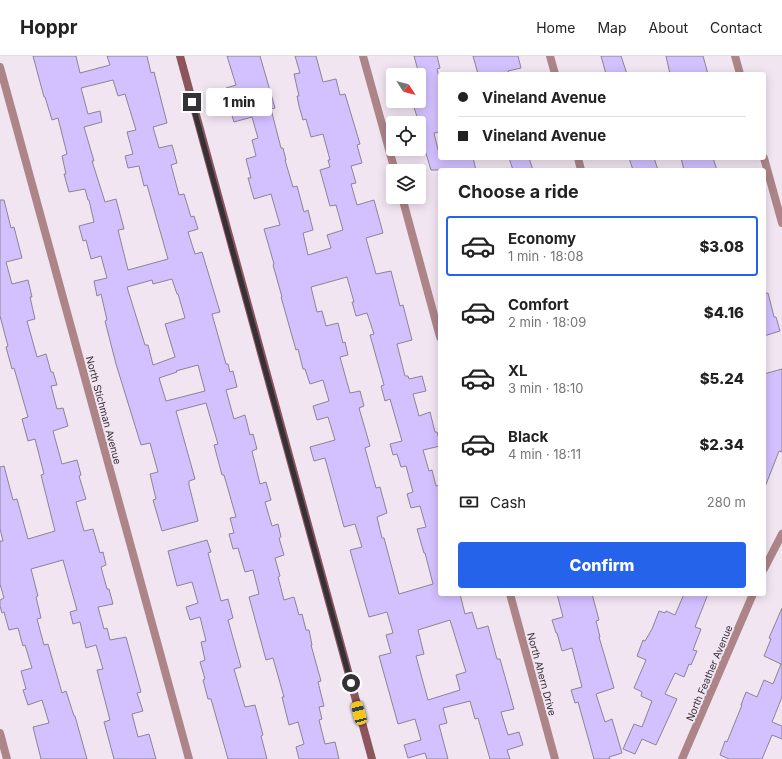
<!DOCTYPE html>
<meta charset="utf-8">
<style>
body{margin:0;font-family:Inter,sans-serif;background:#f6f6f6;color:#222;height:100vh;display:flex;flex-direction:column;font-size:15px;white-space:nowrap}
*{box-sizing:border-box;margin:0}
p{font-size:13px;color:#767676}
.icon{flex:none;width:22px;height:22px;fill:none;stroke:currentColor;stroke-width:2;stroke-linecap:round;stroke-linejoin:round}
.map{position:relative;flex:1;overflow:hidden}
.sheet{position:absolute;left:438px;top:112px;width:328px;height:428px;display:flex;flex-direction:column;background:#fff;border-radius:4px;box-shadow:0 2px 10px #0003}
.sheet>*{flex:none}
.top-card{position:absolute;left:438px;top:16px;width:328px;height:88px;border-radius:4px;box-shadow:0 2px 10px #0003;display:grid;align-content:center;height:88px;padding:0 20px;background:#fff}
.needle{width:26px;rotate:126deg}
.tools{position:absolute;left:386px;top:12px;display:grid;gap:8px}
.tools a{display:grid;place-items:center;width:40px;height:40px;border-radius:4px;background:#fff;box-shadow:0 2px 10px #0003;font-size:20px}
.end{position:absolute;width:18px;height:18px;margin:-9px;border:5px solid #363136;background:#fff;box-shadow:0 0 0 2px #fff}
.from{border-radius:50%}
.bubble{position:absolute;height:28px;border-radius:4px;background:#fff;box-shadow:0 2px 10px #0003;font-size:13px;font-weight:800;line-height:28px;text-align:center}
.car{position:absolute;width:12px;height:24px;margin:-12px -6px;border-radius:5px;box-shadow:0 0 3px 1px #0007;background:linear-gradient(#f5c518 24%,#345 0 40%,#f5c518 0 76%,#345 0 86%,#f5c518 0)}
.top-card b{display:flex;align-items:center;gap:14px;height:38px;font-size:15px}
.top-card b+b{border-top:1px solid #e0e0e0}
.top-card i{width:10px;height:10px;background:#222}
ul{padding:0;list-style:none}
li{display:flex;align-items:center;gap:12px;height:60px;margin:0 8px 6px;padding:0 12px;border:2px solid transparent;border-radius:4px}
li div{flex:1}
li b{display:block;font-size:15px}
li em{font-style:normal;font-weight:800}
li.current{border-color:#2563eb}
li>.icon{width:36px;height:36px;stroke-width:1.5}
h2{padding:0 20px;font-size:18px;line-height:48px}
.pay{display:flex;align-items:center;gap:10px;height:44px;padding:0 20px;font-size:15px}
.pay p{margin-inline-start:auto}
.cta{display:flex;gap:8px;margin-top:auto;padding:8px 20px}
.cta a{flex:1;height:46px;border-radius:4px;background:#2563eb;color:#fff;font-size:16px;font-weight:800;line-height:46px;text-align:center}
header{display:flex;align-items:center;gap:24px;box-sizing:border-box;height:56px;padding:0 20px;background:#fff;border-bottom:1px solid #e0e0e0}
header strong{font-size:19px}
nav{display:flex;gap:22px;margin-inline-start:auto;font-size:14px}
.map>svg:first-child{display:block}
.building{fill:#d3c0ff;stroke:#8a8594;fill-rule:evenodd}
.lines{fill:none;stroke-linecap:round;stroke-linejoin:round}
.street{stroke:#ad8589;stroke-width:8}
.secondary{stroke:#8c545b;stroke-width:8}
.route{stroke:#363136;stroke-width:5}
.labels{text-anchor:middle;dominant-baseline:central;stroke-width:4;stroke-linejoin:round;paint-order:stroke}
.street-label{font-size:10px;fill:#363136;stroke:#f1e5f2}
</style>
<header>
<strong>Hoppr</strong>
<nav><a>Home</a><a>Map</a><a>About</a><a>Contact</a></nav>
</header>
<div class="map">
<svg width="782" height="703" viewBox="0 0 782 703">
<rect width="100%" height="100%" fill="#f1e5f2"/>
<path class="building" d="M33,0H76L80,17L110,9L107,0H147L151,17L154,16L167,67L153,71L159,92L172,89L177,107L171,109L179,139L184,138L191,161L194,160L198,173L188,176L195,198L202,196L220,256L212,258L226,308H228L230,316L233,315L237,331L226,334L234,363L245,359L250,379L253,378L257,393L252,395L260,428L266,426L271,444L265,446L272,470L278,468L281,481L279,482L284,499L275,502L280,520L278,521L284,544L294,541L299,559L302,558L306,574H309L312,589H311L321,625L318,626L324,650L319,651L322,663L319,664L325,688L335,686L339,703H299L296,691L304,688L298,666L289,669L282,641H284L273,602L266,604L249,541L259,538L253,514L245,516L238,492L233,493L229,478L234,477L230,462L236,461L224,419H222L214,389L218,388L206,347L176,355L195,423L189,425V429L198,465L162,475L153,444L156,443L150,418L158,416L150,387L141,389L116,308L105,265L107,264L101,238L97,240L94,225L107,222L101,200L91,203L86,184L83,185L79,170L94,166L89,144H88L85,133L69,136L64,118H66L62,100L67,98L58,62L52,64L45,41H44ZM113,24L118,40L125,38L136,74L127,76L133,98L125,100L128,112L139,110L144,130L147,129L168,203L128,214L118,174L124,173L116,143L105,146L92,105H94L84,71L102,66L100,55L88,58L81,32ZM172,223L177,238H178L185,262L165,268L175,301L153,309L148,289H145L127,231L152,224L153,228ZM198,309L205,335L166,345L159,322L177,316L176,315Z
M227,0H260L275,52L271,53L281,92H283L286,104H285L293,131L297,130L304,156L308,154L313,174L303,177L308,199L331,192L327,179L343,174L336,149L330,150L320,114L330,111L328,104H330L323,78L311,81L306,63L303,64L299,50L297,40H299L294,18L300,17L295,0H316L323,26L336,23L340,39L345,38L360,88L357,89L362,107L351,110L356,127L351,128L357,149L374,144L383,177L366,182L376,218L391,215L400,250L403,249L412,284L397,288L405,320H408L409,323L422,320L426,335L413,338L419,360L430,356L435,376H437L440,386V390L423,394L429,415L432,414L436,430L440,429V538H460L465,558L472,556L477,573L488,570L497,603H500L514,653L501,656L508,679L519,676L523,689L507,694L510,703H490L478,662L475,663L470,645L443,652L447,667L439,669L448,703H427L425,697L408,702L404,689L421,684L415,663L398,668L379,600L391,597L386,579L393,577L387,556L369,561L350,494L362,491L355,468L344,471L325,402L314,405L310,391L335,384L328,361L317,364L313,350L329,345L323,324L310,328L305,313H303L298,293L296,294L281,241H282L273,209L274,208L264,173L280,169L271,138L254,143L248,122H251L246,103L256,100L252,84L258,82L252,61L234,66L230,53L232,52L226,32L236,29ZM347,221L354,246H352L356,260L367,257L374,278L370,279L384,329L381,330L385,345L390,343L402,385L390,388L393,399L397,398L401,411L406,410L413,436L407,438L411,452L420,450L426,471L417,473L424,497H425L433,528L399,538L384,482H382L377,461L387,457L380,431L376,432L365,392L370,390L359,352L364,350L360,335L350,337L340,301L348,299L345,286L343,287L338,267L326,270L322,255L317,256L311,231ZM450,564L466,616L456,619L460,634L428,644L416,600L424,598L418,574Z
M414,0H437L440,12L437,13L440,26V76L434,77L440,102H473L476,114H431L421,81L419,82V67L412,45H419V18Z
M473,0H518L521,12L508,15L509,18H478Z
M601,0H621L627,18H606Z
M666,0H703L708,18H670Z
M509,102H529L533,114H513Z
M629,102H654L658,114H633Z
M681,102H713L717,114H684Z
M0,144H4L11,172L14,171L22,202L6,206L12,228L28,224L32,241H30L35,263L27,265L37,301L46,298L51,316H53L57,329L51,330L57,353L63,352L68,370L53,375L62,408L77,404L81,419L79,420L86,443L76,446L84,475L93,473L100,497L103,496L106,509L101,511L107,533H109L113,548L98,551L104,573L107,572L110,584L126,581L141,636L137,637L143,655L132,658L138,681L149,678L156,703H114L104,666L110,664L97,614L103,613L96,589L86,592L80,566L73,568L70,556L77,554L63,504L31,513L38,540L36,541L41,562L37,563L44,589L48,588L62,637L66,635L74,660H75L87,703H41L33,671L49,667L42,644L28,649L23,634L26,633L21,615L32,612L25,589L23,590L18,572L9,574L4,556L2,557L0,550V544L4,542L0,528V485H3L0,473V411L4,410L13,444L17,443L28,483L55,475L41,419L44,418L35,383L28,385L22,363L28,361L14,312L12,313L6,291L8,290L0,260Z
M768,237L774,261H776L780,275L764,280V238Z
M782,313V396L779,395L765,431L764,318Z
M207,484L211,496L208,497L221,545L228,543L233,562L228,564L241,611L234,613L245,651L255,649L263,679L261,680L267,703H228L211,643H208L203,624L205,623L200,606L205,604L201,586L206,585L200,561L190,564L186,551L198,547L192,526L177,530L168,495Z
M557,538H592L599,564L596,565L600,581H599L614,632L596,638L605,666L612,663L622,697L609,701L610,703H594L578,646L575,647L571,634L582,631L572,592L562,595L557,577H556L552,564L563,561Z
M684,538H708L695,571L701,573L693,594L697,595L691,609L689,608L684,621L675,617L665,638L677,643L656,689L642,683L635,698L623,693L634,668L642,671L652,645L641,640L642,636L634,632L646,604L637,600L643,584L645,585L652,573L659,555L665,557L666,555L675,559Z
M782,552V641L772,666L782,670V683L772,679L762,703H729L720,699L725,685L727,686L742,649H741L746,636L757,641L764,624L773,628L781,608L764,600L771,583L769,582Z"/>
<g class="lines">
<path class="street" d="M363,0L395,115
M550,0L555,18
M735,0L740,18
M0,11L189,703
M578,102L581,114
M764,102L782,167
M402,141L440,281
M764,513L782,478
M510,538L555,703
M0,677L7,703
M682,703L753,538"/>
<path class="secondary" d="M180,0L372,703"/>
</g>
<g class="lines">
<path class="route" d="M192,46L351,627"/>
</g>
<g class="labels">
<g class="street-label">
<text transform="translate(104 354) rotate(75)">North Stichman Avenue</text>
<text transform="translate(709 617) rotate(-67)">North Feather Avenue</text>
<text transform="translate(542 618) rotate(75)">North Ahern Drive</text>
</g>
</g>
</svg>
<div class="tools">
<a><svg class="needle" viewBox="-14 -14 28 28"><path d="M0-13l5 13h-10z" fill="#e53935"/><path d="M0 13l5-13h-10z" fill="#767676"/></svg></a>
<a><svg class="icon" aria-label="locate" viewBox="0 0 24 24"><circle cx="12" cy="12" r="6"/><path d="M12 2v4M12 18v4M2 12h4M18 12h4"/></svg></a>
<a><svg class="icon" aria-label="layers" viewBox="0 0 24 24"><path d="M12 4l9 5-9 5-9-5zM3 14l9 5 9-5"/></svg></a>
</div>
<i class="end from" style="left:351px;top:627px"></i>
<i class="end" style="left:192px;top:46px"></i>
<div class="bubble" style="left:206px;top:32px;width:66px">1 min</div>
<i class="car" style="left:359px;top:657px;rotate:345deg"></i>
<div class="top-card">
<b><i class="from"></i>Vineland Avenue</b>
<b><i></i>Vineland Avenue</b>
</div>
<section class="sheet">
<h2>Choose a ride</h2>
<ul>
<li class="current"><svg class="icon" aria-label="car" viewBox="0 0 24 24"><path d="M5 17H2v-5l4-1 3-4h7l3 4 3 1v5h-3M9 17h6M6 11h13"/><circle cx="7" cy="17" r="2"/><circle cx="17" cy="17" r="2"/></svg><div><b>Economy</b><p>1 min · 18:08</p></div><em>$3.08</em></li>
<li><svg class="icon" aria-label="car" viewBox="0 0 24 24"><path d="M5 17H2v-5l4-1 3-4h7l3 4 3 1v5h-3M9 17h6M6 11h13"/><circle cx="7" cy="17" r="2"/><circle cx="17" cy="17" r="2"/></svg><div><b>Comfort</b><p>2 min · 18:09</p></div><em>$4.16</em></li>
<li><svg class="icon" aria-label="car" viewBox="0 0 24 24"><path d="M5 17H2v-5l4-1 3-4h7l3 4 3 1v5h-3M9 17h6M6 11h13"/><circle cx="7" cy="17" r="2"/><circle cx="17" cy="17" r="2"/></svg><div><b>XL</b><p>3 min · 18:10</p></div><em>$5.24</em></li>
<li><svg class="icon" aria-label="car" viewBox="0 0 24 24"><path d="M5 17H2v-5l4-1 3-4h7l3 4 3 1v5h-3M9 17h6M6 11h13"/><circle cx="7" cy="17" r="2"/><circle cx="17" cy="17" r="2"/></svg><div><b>Black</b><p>4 min · 18:11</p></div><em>$2.34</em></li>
</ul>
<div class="pay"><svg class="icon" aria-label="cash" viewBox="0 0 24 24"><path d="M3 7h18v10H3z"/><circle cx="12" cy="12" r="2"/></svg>Cash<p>280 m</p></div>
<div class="cta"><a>Confirm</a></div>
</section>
</div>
